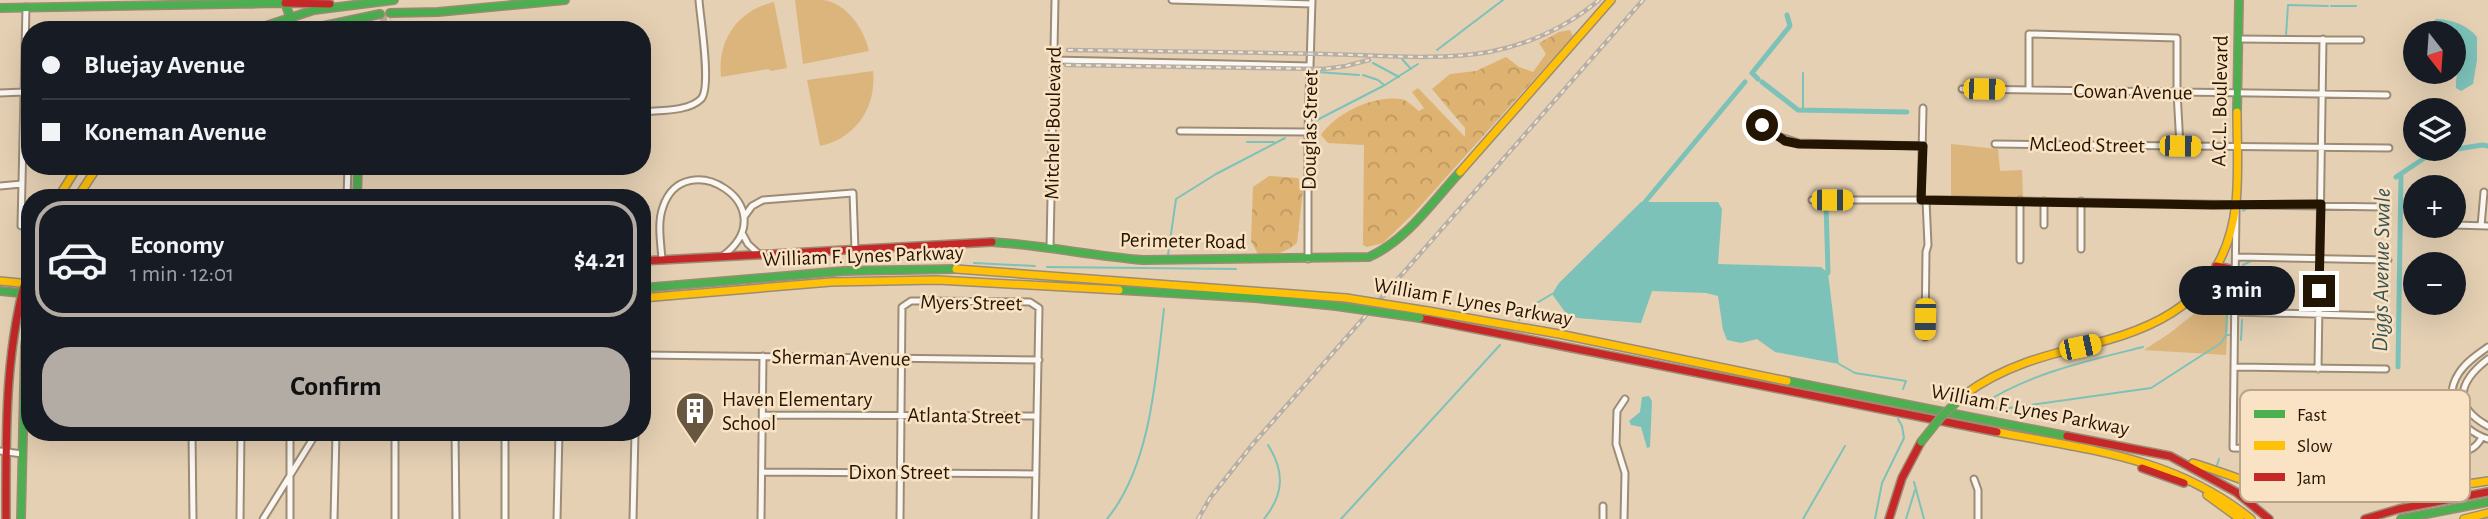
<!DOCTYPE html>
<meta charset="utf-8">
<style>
body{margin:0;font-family:"Alegreya Sans",sans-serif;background:#242831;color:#f1f3f6;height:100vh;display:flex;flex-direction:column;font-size:26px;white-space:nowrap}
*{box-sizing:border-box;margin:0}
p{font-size:23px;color:#9ea1a6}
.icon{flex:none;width:38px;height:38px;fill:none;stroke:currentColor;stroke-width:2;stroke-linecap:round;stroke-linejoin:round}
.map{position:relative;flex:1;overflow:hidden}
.side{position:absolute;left:21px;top:189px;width:630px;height:252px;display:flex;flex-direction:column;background:#171b24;border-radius:28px;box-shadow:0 7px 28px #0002}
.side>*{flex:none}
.guide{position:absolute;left:21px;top:21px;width:630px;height:154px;border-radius:28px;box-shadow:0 7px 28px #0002;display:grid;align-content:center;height:154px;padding:0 21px;background:#171b24}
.needle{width:46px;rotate:163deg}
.tools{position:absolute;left:2403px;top:21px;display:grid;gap:14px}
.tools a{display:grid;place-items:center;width:63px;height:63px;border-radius:50%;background:#171b24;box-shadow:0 7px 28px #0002;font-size:35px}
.end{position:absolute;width:32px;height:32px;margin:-16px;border:9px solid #231502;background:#fff;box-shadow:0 0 0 4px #fff}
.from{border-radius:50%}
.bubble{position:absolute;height:49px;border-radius:24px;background:#171b24;box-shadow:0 7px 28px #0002;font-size:23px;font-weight:600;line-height:49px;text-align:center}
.car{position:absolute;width:21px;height:42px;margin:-21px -10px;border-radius:9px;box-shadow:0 0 5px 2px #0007;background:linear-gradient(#f5c518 24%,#345 0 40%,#f5c518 0 76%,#345 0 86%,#f5c518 0)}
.guide b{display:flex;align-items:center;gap:24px;height:66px;font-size:26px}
.guide b+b{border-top:2px solid #363941}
.guide i{width:18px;height:18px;background:#f1f3f6}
ul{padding:12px 0 0;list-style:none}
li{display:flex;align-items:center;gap:21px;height:116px;margin:0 14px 10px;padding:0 7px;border:4px solid transparent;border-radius:28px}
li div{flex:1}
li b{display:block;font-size:26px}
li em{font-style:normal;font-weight:600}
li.selected{border-color:#b3aca4}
li>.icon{width:63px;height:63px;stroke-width:1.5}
.cta{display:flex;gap:14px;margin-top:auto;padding:14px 21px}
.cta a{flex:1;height:80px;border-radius:28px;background:#b3aca4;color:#111;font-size:28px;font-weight:600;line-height:80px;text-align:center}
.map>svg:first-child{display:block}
.green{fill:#dcb57d}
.forest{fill:url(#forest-crowns)}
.water{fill:#7dc2b9}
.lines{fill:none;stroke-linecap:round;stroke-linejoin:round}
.stream{stroke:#7dc2b9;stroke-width:2}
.canal{stroke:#7dc2b9;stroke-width:5}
.secondary-tunnel{stroke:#beab90;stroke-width:7;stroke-dasharray:7 3.5;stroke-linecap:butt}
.street-casing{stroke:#9c8c75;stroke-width:9}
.fast-casing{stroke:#9c8c75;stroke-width:10}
.slow-casing{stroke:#9c8c75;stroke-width:10}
.jam-casing{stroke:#9c8c75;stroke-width:10}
.street{stroke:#fbf8f4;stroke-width:5}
.fast{stroke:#4caf50;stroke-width:7}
.slow{stroke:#ffc107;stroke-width:7}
.jam{stroke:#c62828;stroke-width:7}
.rail-casing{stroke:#b4afa8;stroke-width:4.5}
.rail{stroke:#fae3c4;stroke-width:2;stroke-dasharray:5;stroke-linecap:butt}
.fast-bridge-casing{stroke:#9c8c75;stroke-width:10;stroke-linecap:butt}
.slow-bridge-casing{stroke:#9c8c75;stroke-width:10;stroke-linecap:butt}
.fast-bridge{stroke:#4caf50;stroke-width:7}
.slow-bridge{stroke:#ffc107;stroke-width:7}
.route{stroke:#231502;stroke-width:9}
.labels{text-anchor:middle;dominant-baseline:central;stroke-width:5;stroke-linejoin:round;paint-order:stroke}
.street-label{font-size:21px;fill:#231502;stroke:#fae3c4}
.poi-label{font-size:21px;fill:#231502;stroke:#fae3c4;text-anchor:start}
.water-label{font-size:23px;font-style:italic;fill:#355655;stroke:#fae3c4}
.key{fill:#fae3c4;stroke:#baa58a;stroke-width:2}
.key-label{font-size:19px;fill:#231502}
</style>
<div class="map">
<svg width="2488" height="519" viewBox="0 0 2488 519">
<defs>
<pattern id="forest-crowns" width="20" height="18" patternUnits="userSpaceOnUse" patternTransform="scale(1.75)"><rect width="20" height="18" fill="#deb271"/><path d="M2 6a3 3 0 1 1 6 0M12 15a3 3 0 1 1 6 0" fill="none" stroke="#be9860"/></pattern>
</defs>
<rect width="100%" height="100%" fill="#e5d0b3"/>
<path class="green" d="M795,0C804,0 814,0 823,0C847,3 864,29 869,51L803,64Z
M774,2L787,68L771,71L768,69L721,77C717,40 738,10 774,2Z
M873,71C877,106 856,139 820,146L807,80Z
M1951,144L1998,149L2000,171L2022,170L2023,197L1951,196Z
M2220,293L2229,301L2226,355L2144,350L2170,333Z"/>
<path class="forest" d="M1570,30L1573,36L1414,213L1383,243L1367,247L1363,245L1364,145L1328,143L1321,135C1336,113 1373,95 1401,99C1407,100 1414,107 1419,111L1424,108L1412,92L1418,88L1465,137V128L1432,89L1450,74L1476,71L1506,57L1519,67L1533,72L1546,54L1539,43L1559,32Z
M1269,176L1298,178L1303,190L1297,243C1285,253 1273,256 1258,254L1251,241L1253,187Z"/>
<path class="water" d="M2436,19C2450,19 2468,25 2477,37V60L2473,84L2461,91L2456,88C2455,77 2460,67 2459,56L2454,52V33H2428L2431,23Z
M1641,202H1718L1722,209L1718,264L1821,267L1828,273L1839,364L1775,352L1757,339L1741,343L1727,340L1723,330L1718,296L1706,293L1652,291L1641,323L1577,318L1565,312L1552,294L1559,283Z
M1649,396L1652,401L1650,447L1647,448L1641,427L1631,425L1629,421L1640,412L1642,397Z"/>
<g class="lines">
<path class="stream" d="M2331,6H2356
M2286,35L2288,5L2328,6
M1437,50L1503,0
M1402,59L1411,69
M1373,63L1399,77
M1317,72L1359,75
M1363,75L1378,80L1384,85
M1803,110V73
M1315,121L1385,85L1418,64
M1247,142H1274
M2243,211L2250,206
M1168,255L1176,199L1216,174L1285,138
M974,263L1035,266
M2243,265L2251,261
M1047,267L1236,269
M2218,292L2226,299L2227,308
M2242,305L2243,265
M1519,320L1535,304L1552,294
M2226,333L2227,313
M2241,340L2242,320
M1839,364L1855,373L1906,381L1903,389
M1981,405C2030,373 2087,361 2143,347
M1980,406L2002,409L2151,388L2221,343L2226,335H2229
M2217,465L2219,459
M1914,482L1924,519
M1107,519C1151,465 1156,376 1164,309
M1264,519C1284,494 1285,472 1268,445
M1341,519L1500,345
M1803,519L1845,446
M1875,519L1882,483L1904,438L1902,426L1898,419
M1906,519L1915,490"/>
<path class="canal" d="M1758,79L1752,73L1790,26L1787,15
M1762,82L1798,110L1907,112
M2396,177L2432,153L2482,145L2488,146
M1645,202L1745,82
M1826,204L1828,273
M2398,367L2401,174"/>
<path class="secondary-tunnel" d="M380,19L391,18"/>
<g class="street-casing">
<path id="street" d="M1172,0L1312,4
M2239,39L2361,40
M1054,60L1310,66
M1962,89L2387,95
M2029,90V34L2177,38V92L2180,146
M0,93L24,92
M642,112C659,110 688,112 701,99C712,88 700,17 699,0
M1750,115L1774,135L1799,143L1923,146
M1180,131L1308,132
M1995,144L2389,148
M0,186L22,184
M347,198L348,166
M1812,200H1958L2384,207
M1921,200L1923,108
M2020,200V260
M2044,201V225
M2081,201V249
M2236,210L2233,448L2450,453C2465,452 2475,451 2482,437
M744,217L752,206L763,200L853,193L855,250
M2454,225L2488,226
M21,226L26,7
M2481,226L2484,192
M742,233L748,244L760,255
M1050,247L1055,0
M2237,257L2388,260
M1308,259V132L1312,0
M662,260C661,243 657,223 663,207C684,143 787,206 724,255
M2213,272L2230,290L2234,301
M2235,312L2384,316
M1925,337L1926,252L1928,245L1926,200
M2488,347C2478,354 2466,362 2459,373C2441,400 2460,430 2488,439
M642,355L1039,360
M2488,359C2459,381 2451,406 2488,426
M2235,367L2386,369
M2318,369L2323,39
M764,415L1037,416
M192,432L193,519
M455,432L456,519
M505,432V519
M0,451L22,454
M762,472L1036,474
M1974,479L1978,490V519
M240,519L241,432
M263,519L317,432
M290,519V432
M334,519L336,432
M395,519V432
M557,519L559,432
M633,519L635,432
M761,519L763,356
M900,519L902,307L911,301H925L1030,302L1039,308L1035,519
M1603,519V506
M1624,519L1625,473L1616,444L1617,411L1625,399"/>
</g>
<g class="fast-casing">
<path id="fast" d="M0,8L285,3L295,30
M390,13L438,12L565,0
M253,30L314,10L394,0
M304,30L380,14
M2237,112L2239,0
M357,198L358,166
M992,242C1043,245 1092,256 1143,260L1369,257C1407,240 1432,202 1460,172
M642,288L844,271L956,269
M1119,290L1255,298L1336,306
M0,291L30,294
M1787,381L2067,436
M21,519L25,346L30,312
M2401,519L2488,502"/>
</g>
<g class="slow-casing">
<path id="slow" d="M1460,172L1611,0
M58,198L78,166
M77,198L98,166
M956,269L1346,298
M0,281L30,284
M2203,288L2214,283L2224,285
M642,298L831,282L937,280L1119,290
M1428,311L1559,334L1787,381
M1964,395C2003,366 2046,355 2092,344C2171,325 2226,291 2236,203C2239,173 2237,142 2237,112
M1997,432C2090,450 2174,457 2251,519
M2193,463C2227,473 2260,489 2296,494C2360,503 2425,490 2488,481
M2207,495L2240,519
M2464,519L2488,513"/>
</g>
<g class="jam-casing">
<path id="jam" d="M285,3L330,4
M642,261L992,242
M2216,266L2230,269L2236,279
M1420,318L1997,432
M2067,436L2170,456L2236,492L2269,519
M2142,468L2184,483
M6,519C6,432 4,348 30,264
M1889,519L1902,478L1921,442
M2365,519L2399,509L2488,492"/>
</g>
<use href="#street" class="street"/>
<use href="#fast" class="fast"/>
<use href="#slow" class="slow"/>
<use href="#jam" class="jam"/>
<g class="rail-casing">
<path id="rail" d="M1068,50C1153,51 1239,52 1324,54C1376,55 1439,61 1489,52C1530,44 1568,26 1599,0
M1066,65L1324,69L1346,66L1369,60
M1198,519L1210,498L1252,445L1643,0"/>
</g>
<use href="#rail" class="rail"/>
<g class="fast-bridge-casing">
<path id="fast-bridge" d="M1336,306L1420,318
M1921,442L1941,417L1964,395"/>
</g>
<g class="slow-bridge-casing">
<path id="slow-bridge" d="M1346,298L1428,311"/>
</g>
<use href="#fast-bridge" class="fast-bridge"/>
<use href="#slow-bridge" class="slow-bridge"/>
</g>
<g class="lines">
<path class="route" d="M1762,125L1785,141L1799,144L1923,146L1921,200L2213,205L2321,204L2319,291"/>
</g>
<defs>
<g id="building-pin" transform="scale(2.0125)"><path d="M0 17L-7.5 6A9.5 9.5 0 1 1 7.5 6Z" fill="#675640" stroke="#fae3c4"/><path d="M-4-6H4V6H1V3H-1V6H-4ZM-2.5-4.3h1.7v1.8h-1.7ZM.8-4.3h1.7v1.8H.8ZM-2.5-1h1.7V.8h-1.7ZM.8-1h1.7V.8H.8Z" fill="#fff"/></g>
</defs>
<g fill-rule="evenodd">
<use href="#building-pin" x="695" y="411"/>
</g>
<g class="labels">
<g class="street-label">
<text transform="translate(2133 92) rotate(1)">Cowan Avenue</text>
<text transform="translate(2220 101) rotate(-89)">A.C.L. Boulevard</text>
<text transform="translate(1053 123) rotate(-89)">Mitchell Boulevard</text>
<text transform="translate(1310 130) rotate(-89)">Douglas Street</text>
<text transform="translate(2087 145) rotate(1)">McLeod Street</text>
<text transform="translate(1183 241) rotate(1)">Perimeter Road</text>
<text transform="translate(863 256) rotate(-2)">William F. Lynes Parkway</text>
<text transform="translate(1473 302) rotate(10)">William F. Lynes Parkway</text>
<text transform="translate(971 303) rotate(1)">Myers Street</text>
<text transform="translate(841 358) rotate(1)">Sherman Avenue</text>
<text transform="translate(2030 410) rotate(11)">William F. Lynes Parkway</text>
<text transform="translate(964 416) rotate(1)">Atlanta Street</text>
<text x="899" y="472">Dixon Street</text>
</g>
<g class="poi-label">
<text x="722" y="399">Haven Elementary<tspan x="722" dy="24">School</tspan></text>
</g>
<g class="water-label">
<text transform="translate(2382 270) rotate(-89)">Diggs Avenue Swale</text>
</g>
</g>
<rect x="2240" y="390" width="230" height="112" rx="10" class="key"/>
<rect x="2254" y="410" width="31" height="8" fill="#4caf50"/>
<rect x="2254" y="441" width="31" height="9" fill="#ffc107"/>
<rect x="2254" y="473" width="31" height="8" fill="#c62828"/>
<g class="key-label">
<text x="2297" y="421">Fast</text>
<text x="2297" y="452">Slow</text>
<text x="2297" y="484">Jam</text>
</g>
</svg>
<div class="tools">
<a><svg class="needle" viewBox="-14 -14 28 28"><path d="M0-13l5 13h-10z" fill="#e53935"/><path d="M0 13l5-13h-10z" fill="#9ea1a6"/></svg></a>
<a><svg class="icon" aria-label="layers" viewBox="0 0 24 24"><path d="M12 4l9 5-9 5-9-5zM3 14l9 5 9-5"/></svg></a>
<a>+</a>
<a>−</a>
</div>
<i class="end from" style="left:1762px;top:125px"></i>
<i class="end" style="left:2319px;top:291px"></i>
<div class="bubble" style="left:2179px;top:266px;width:116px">3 min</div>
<i class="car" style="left:1984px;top:89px;rotate:91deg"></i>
<i class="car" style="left:2180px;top:146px;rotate:91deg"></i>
<i class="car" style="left:1832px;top:200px;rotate:90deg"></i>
<i class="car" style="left:1925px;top:319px;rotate:181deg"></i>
<i class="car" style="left:2080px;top:347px;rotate:78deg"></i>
<div class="guide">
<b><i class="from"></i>Bluejay Avenue</b>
<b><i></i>Koneman Avenue</b>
</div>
<section class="side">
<ul>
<li class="selected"><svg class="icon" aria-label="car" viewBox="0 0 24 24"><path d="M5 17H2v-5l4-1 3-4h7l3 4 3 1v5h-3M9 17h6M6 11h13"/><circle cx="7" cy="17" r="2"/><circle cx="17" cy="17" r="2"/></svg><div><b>Economy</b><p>1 min · 12:01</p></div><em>$4.21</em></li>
</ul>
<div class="cta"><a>Confirm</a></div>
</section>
</div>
